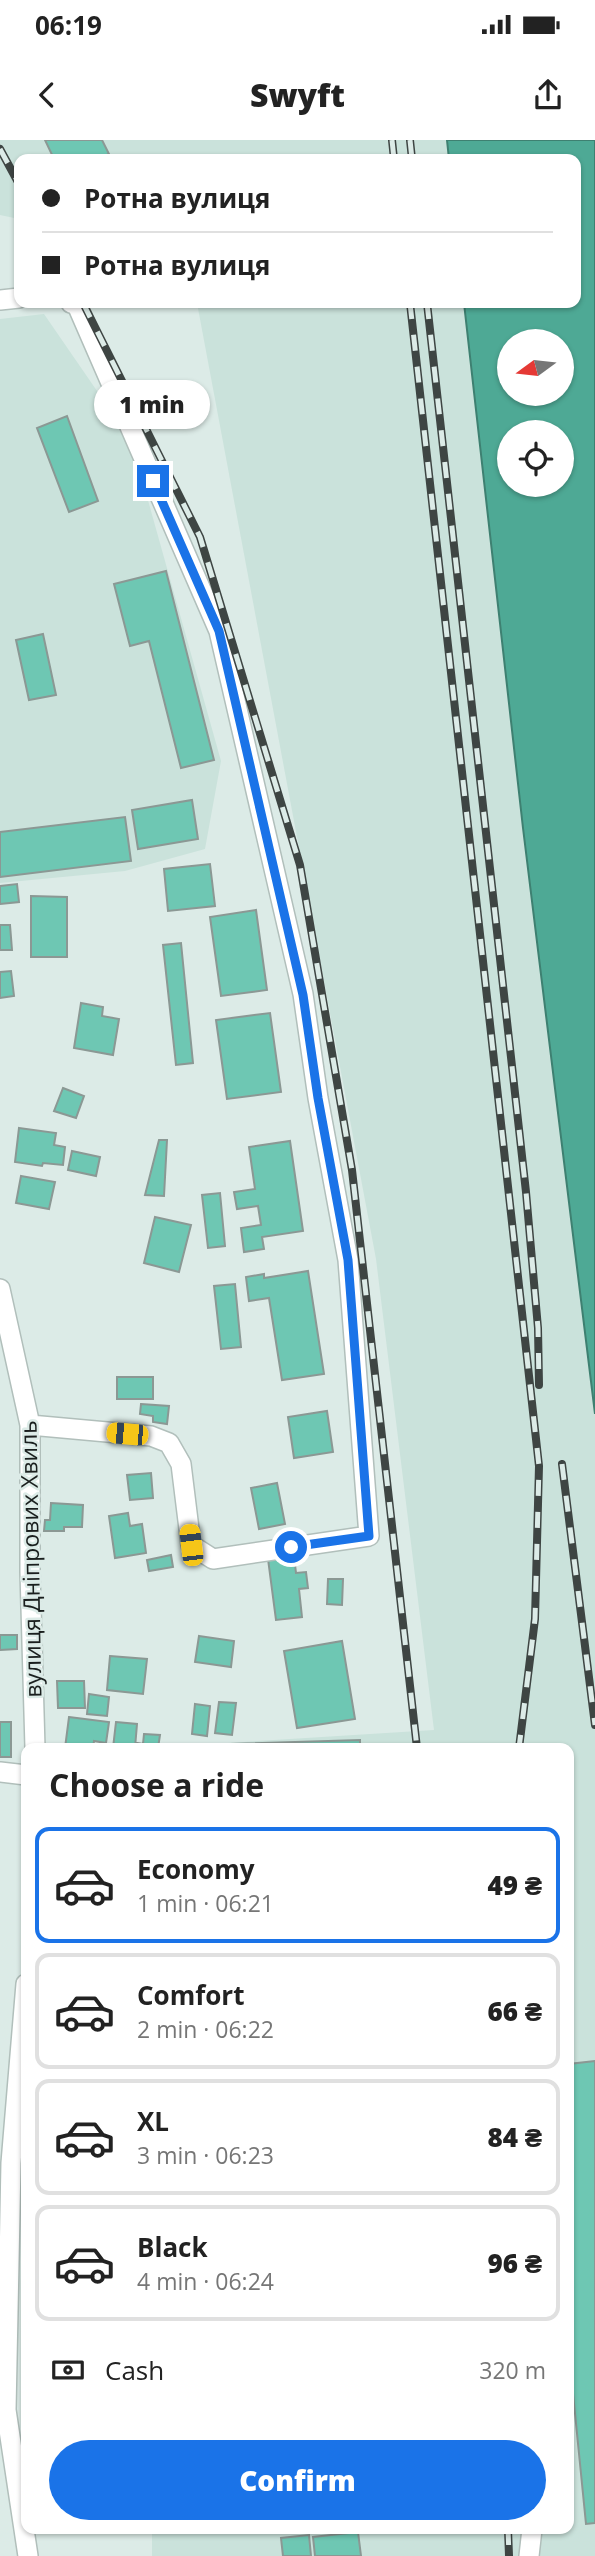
<!DOCTYPE html>
<meta charset="utf-8">
<style>
body{margin:0;font-family:"Open Sans",sans-serif;background:#f6f6f6;color:#222;height:100vh;display:flex;flex-direction:column;font-size:26px;white-space:nowrap}
*{box-sizing:border-box;margin:0}
p{font-size:23px;color:#767676}
.icon{flex:none;width:38px;height:38px;fill:none;stroke:currentColor;stroke-width:2;stroke-linecap:round;stroke-linejoin:round}
.map{position:relative;flex:1;overflow:hidden}
.drawer{position:absolute;left:21px;top:1603px;width:553px;height:791px;display:flex;flex-direction:column;background:#fff;border-radius:14px;box-shadow:0 2px 5px #0004}
.drawer>*{flex:none}
.hud{position:absolute;left:14px;top:14px;width:567px;height:154px;border-radius:14px;box-shadow:0 2px 5px #0004;display:grid;align-content:center;height:154px;padding:0 28px;background:#fff}
.needle{width:46px;rotate:255deg}
.controls{position:absolute;left:497px;top:189px;display:grid;gap:14px}
.controls a{display:grid;place-items:center;width:77px;height:77px;border-radius:50%;background:#fff;box-shadow:0 2px 5px #0004;font-size:35px}
.end{position:absolute;width:32px;height:32px;margin:-16px;border:9px solid #1a73e8;background:#fff;box-shadow:0 0 0 4px #fff}
.from{border-radius:50%}
.bubble{position:absolute;height:49px;border-radius:24px;background:#fff;box-shadow:0 2px 5px #0004;font-size:23px;font-weight:800;line-height:49px;text-align:center}
.car{position:absolute;width:21px;height:42px;margin:-21px -10px;border-radius:9px;box-shadow:0 0 5px 2px #0007;background:linear-gradient(#f5c518 24%,#345 0 40%,#f5c518 0 76%,#345 0 86%,#f5c518 0)}
.hud b{display:flex;align-items:center;gap:24px;height:66px;font-size:26px}
.hud b+b{border-top:2px solid #e0e0e0}
.hud i{width:18px;height:18px;background:#222}
ul{padding:0;list-style:none}
li{display:flex;align-items:center;gap:21px;height:116px;margin:0 14px 10px;padding:0 14px;border:4px solid #e0e0e0;border-radius:14px}
li div{flex:1}
li b{display:block;font-size:26px}
li em{font-style:normal;font-weight:800}
li.active{border-color:#1a73e8}
li>.icon{width:63px;height:63px;stroke-width:1.5}
h2{padding:0 28px;font-size:32px;line-height:84px}
.pay{display:flex;align-items:center;gap:18px;height:77px;padding:0 28px;font-size:26px}
.pay p{margin-inline-start:auto}
.button{display:flex;gap:14px;margin-top:auto;padding:14px 28px}
.button a{flex:1;height:80px;border-radius:42px;background:#1a73e8;color:#fff;font-size:28px;font-weight:800;line-height:80px;text-align:center}
.status{display:flex;justify-content:space-between;align-items:center;height:49px;padding:0 35px;background:#fff;direction:ltr}
.status svg{height:19px;fill:currentColor}
header{display:flex;justify-content:space-between;align-items:center;height:91px;padding:0 28px;background:#fff;font-size:32px;font-weight:800}
.map>svg:first-child{display:block}
.built{fill:#cae2db}
.water{fill:#4ea995;stroke:#3e8071;stroke-width:2;fill-rule:evenodd}
.building{fill:#6ec7b3;stroke:#8b9894;stroke-width:2}
.lines{fill:none;stroke-linecap:round;stroke-linejoin:round}
.minor-casing{stroke:#b1bfbb;stroke-width:22}
.minor{stroke:#fff;stroke-width:19}
.rail-casing{stroke:#3e4543;stroke-width:8}
.rail{stroke:#dcebe7;stroke-width:5;stroke-dasharray:16;stroke-linecap:butt}
.route{stroke:#1a73e8;stroke-width:9}
.labels{text-anchor:middle;dominant-baseline:central;stroke-width:5;stroke-linejoin:round;paint-order:stroke}
.street-label{font-size:23px;fill:#1a1f1e;stroke:#dcebe7}
</style>
<div class="status"><b>06:19</b><svg viewBox="0 0 49 12"><path d="M0 12V9h3v3zM5 12V6h3v6zM10 12V3h3v9zM15 12V0h3v12zM26 1h20v11H26zM47 4h2v5h-2z"/></svg></div>
<header><svg class="icon" aria-label="back" viewBox="0 0 24 24"><path d="M15 5l-7 7 7 7"/></svg>Swyft<svg class="icon" aria-label="share" viewBox="0 0 24 24"><path d="M12 15V3M7 8l5-5 5 5M5 13v7h14v-7"/></svg></header>
<div class="map">
<svg width="595" height="2416" viewBox="0 0 595 2416">
<rect width="100%" height="100%" fill="#dcebe7"/>
<path class="built" d="M0,0H447L449,19H19V79L0,75Z
M197,163H464L523,688L595,1274V2416H152V2389H569V1608H228V1603L434,1590L376,1119Z
M44,174L106,264L137,321L221,621L205,709L125,731L0,743V179Z"/>
<path class="water" d="M447,0H595V1274L523,688L464,163H576V19H449ZM509,201H562V254H509ZM509,292H562V345H509Z"/>
<path class="building" d="M45,0H102L109,14L98,19H54Z
M67,276L98,361L69,372L37,288Z
M166,431L214,620L181,628L149,501L130,506L114,444Z
M43,494L56,555L29,560L16,500Z
M192,660L198,699L138,709L132,670Z
M125,677L131,721L0,737V692Z
M210,724L215,766L168,771L164,729Z
M17,744L19,762L0,764V746Z
M31,756L67,757V817H31Z
M256,770L267,850L221,856L210,777Z
M0,785H10L12,810H0Z
M181,803L193,923L176,925L163,805Z
M11,831L14,856L0,858V832Z
M81,863L103,867L102,876L119,879L113,915L74,908Z
M270,873L281,952L227,959L216,880Z
M63,948L84,956L76,978L54,971Z
M19,988L56,993L54,1005L65,1007L63,1025L43,1023L42,1026L15,1022Z
M159,1000H167L164,1056L145,1055Z
M290,1001L303,1091L262,1097L264,1109L244,1112L241,1088L261,1085L258,1066L237,1069L234,1052L255,1049L249,1007Z
M72,1011L100,1017L96,1036L68,1030Z
M21,1036L55,1042L49,1069L16,1063Z
M220,1053L225,1106L208,1108L202,1055Z
M155,1077L191,1085L179,1132L144,1123Z
M308,1131L324,1234L282,1240L269,1158L249,1161L246,1137L264,1134V1138Z
M235,1144L241,1207L221,1209L214,1146Z
M117,1237H153V1259H117Z
M141,1264L169,1266L167,1284L153,1282V1276L140,1274Z
M327,1271L333,1312L294,1318L288,1277Z
M151,1333L153,1358L130,1360L127,1335Z
M277,1343L285,1384L259,1389L251,1348Z
M51,1363L83,1365L82,1387H64V1391H44L45,1380H50Z
M128,1373L130,1386L142,1384L146,1413L115,1418L109,1376Z
M171,1415L173,1427L149,1431L147,1420Z
M294,1416L296,1433L306,1432L308,1448L299,1449L302,1477L276,1480L268,1419Z
M328,1439H343L342,1465L327,1464Z
M0,1495H17V1509L0,1510Z
M199,1496L234,1501L231,1527L195,1522Z
M342,1501L355,1579L297,1588L284,1511Z
M110,1516L147,1519L143,1554L107,1550Z
M57,1541H84L85,1568H58Z
M89,1554L109,1557L107,1576L87,1574Z
M219,1562L236,1563L232,1595L215,1593Z
M195,1564L210,1566L207,1596L192,1594Z
M69,1577L109,1582L106,1603L94,1601L93,1608H65Z
M0,1582H11V1617H0Z
M116,1582L137,1584L135,1608H113Z
M144,1594L160,1595L158,1608H136L137,1603L143,1604Z
M360,1600V1608H231V1604Z
M595,1921V2383L586,2384L569,2213V1924Z
M358,2392L361,2416H315L313,2397Z
M309,2395L311,2416H283L281,2398Z"/>
<g class="lines">
<g class="minor-casing">
<path id="minor" d="M0,160L19,158
M0,1149L30,1285V1432L35,1608
M30,1285L151,1296L169,1303L181,1324L191,1405L213,1419L369,1396L348,1120L318,958L303,854L219,491L77,165L71,163
M0,1632L26,1635
M26,1844L11,2023L6,2270L28,2416
M529,2416L532,2389"/>
</g>
<use href="#minor" class="minor"/>
<g class="rail-casing">
<path id="rail" d="M392,0L394,19
M410,0L412,19
M0,9L19,44
M83,163L200,397L300,725L352,1030L417,1608
M410,163L539,1326L535,1479L519,1608
M427,163L526,1052L538,1188L539,1245
M562,1324L595,1585
M508,2389L509,2416"/>
</g>
<use href="#rail" class="rail"/>
</g>
<g class="lines">
<path class="route" d="M153,341L219,491L303,855L318,958L348,1120L369,1396L291,1407"/>
</g>
<g class="labels">
<g class="street-label">
<text transform="translate(30 1419) rotate(-91)">вулиця Дніпрових Хвиль</text>
</g>
</g>
</svg>
<div class="controls">
<a><svg class="needle" viewBox="-14 -14 28 28"><path d="M0-13l5 13h-10z" fill="#e53935"/><path d="M0 13l5-13h-10z" fill="#767676"/></svg></a>
<a><svg class="icon" aria-label="locate" viewBox="0 0 24 24"><circle cx="12" cy="12" r="6"/><path d="M12 2v4M12 18v4M2 12h4M18 12h4"/></svg></a>
</div>
<i class="end from" style="left:291px;top:1407px"></i>
<i class="end" style="left:153px;top:341px"></i>
<div class="bubble" style="left:94px;top:240px;width:116px">1 min</div>
<i class="car" style="left:127px;top:1294px;rotate:275deg"></i>
<i class="car" style="left:191px;top:1405px;rotate:353deg"></i>
<div class="hud">
<b><i class="from"></i>Ротна вулиця</b>
<b><i></i>Ротна вулиця</b>
</div>
<section class="drawer">
<h2>Choose a ride</h2>
<ul>
<li class="active"><svg class="icon" aria-label="car" viewBox="0 0 24 24"><path d="M5 17H2v-5l4-1 3-4h7l3 4 3 1v5h-3M9 17h6M6 11h13"/><circle cx="7" cy="17" r="2"/><circle cx="17" cy="17" r="2"/></svg><div><b>Economy</b><p>1 min · 06:21</p></div><em>49 ₴</em></li>
<li><svg class="icon" aria-label="car" viewBox="0 0 24 24"><path d="M5 17H2v-5l4-1 3-4h7l3 4 3 1v5h-3M9 17h6M6 11h13"/><circle cx="7" cy="17" r="2"/><circle cx="17" cy="17" r="2"/></svg><div><b>Comfort</b><p>2 min · 06:22</p></div><em>66 ₴</em></li>
<li><svg class="icon" aria-label="car" viewBox="0 0 24 24"><path d="M5 17H2v-5l4-1 3-4h7l3 4 3 1v5h-3M9 17h6M6 11h13"/><circle cx="7" cy="17" r="2"/><circle cx="17" cy="17" r="2"/></svg><div><b>XL</b><p>3 min · 06:23</p></div><em>84 ₴</em></li>
<li><svg class="icon" aria-label="car" viewBox="0 0 24 24"><path d="M5 17H2v-5l4-1 3-4h7l3 4 3 1v5h-3M9 17h6M6 11h13"/><circle cx="7" cy="17" r="2"/><circle cx="17" cy="17" r="2"/></svg><div><b>Black</b><p>4 min · 06:24</p></div><em>96 ₴</em></li>
</ul>
<div class="pay"><svg class="icon" aria-label="cash" viewBox="0 0 24 24"><path d="M3 7h18v10H3z"/><circle cx="12" cy="12" r="2"/></svg>Cash<p>320 m</p></div>
<div class="button"><a>Confirm</a></div>
</section>
</div>
